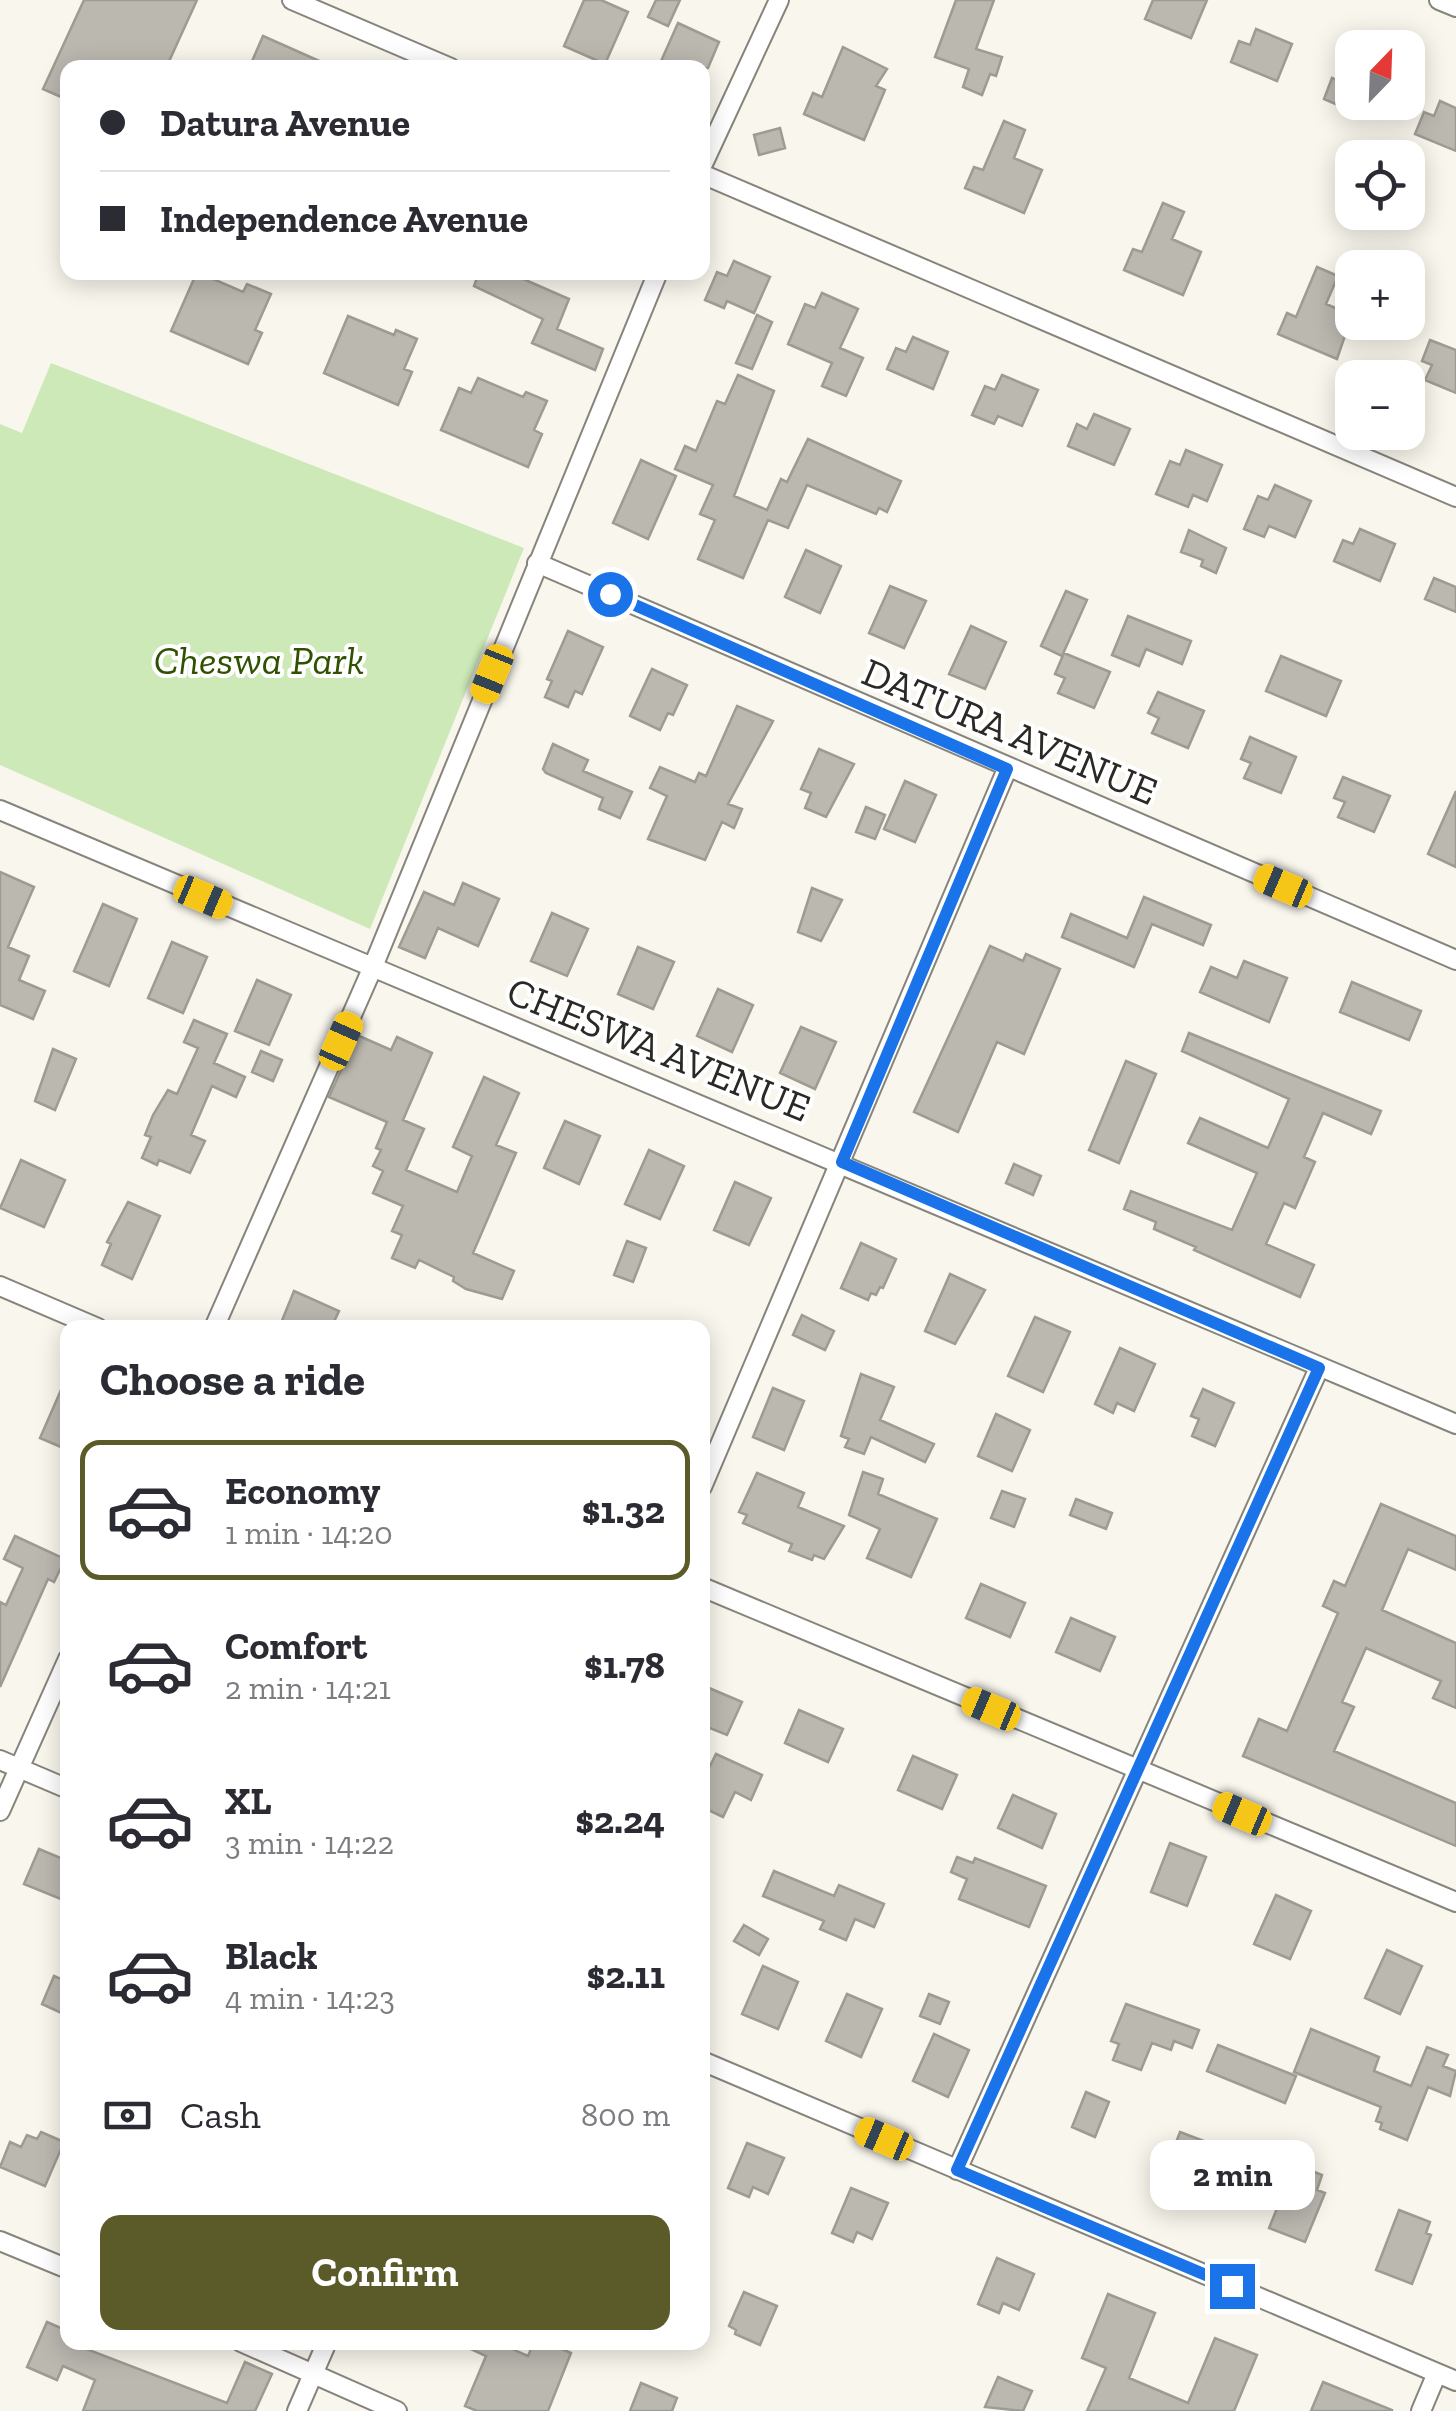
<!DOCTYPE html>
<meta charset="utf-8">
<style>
body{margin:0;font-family:"Zilla Slab",serif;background:#f7f7f7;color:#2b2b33;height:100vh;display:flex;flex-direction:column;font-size:38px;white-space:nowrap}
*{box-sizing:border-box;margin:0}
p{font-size:32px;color:#7c7c81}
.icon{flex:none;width:55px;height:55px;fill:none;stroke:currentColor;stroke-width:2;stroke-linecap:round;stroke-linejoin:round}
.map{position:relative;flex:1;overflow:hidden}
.sheet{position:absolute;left:60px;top:1320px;width:650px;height:1030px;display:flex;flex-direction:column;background:#fff;border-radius:20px;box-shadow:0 5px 25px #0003}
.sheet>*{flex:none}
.hud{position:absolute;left:60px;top:60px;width:650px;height:220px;border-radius:20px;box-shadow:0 5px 25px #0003;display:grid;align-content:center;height:220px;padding:0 40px;background:#fff}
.needle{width:65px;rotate:23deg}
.tools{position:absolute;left:1335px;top:30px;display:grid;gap:20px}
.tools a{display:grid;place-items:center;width:90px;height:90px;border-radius:20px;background:#fff;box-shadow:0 5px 25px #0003;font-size:50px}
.end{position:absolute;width:45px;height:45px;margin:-22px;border:12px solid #1a73e8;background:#fff;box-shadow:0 0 0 5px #fff}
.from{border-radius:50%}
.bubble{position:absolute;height:70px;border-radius:20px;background:#fff;box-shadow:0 5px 25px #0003;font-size:32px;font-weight:800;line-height:70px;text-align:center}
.car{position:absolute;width:30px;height:60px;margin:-30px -15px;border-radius:12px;box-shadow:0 0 8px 2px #0007;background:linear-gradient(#f5c518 24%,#345 0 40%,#f5c518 0 76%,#345 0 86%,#f5c518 0)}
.hud b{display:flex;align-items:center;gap:35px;height:95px;font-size:38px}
.hud b+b{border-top:2px solid #e1e1e2}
.hud i{width:25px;height:25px;background:#2b2b33}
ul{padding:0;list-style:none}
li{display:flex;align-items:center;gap:30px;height:140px;margin:0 20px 15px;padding:0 20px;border:5px solid transparent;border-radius:20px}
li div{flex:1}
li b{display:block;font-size:38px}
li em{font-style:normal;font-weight:800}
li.on{border-color:#5a5b28}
li>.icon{width:90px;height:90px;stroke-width:1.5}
h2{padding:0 40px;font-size:45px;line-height:120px}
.pay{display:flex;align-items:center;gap:25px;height:110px;padding:0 40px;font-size:38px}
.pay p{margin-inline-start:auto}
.action{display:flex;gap:20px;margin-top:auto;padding:20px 40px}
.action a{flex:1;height:115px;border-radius:20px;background:#5a5b28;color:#fff;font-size:40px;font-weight:800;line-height:115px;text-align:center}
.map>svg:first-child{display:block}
.green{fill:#cde9b7}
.building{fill:#bbb8b0;stroke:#9e9b93;stroke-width:2.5}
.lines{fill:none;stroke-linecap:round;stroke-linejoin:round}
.street-casing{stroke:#87847c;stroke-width:22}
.street{stroke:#fff;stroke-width:18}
.route{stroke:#1a73e8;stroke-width:12}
.labels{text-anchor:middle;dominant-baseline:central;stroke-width:8;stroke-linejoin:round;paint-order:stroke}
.park-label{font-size:40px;font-style:italic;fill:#305101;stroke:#fff}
.street-label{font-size:40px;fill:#2a2926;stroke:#fff}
</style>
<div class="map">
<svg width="1456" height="2411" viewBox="0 0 1456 2411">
<rect width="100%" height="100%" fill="#f9f6ed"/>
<path class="green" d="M51,363L524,548L370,929L0,765V424L22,433Z"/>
<path class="building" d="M84,0H197L166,68H68V100L43,89Z
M584,0H601L628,12L605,64L564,46Z
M656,0H680L668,26L648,17Z
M956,0H994L976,49L1002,57L996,76L990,74L982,95L963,87L969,69L935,57Z
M1153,0H1207L1191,38L1145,19Z
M678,23L719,42L708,68H658Z
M1256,29L1292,44L1277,81L1231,62L1239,41L1250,45Z
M263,36L335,68H249Z
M843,47L887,69L876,86L885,90L864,140L804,114L813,93L822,97Z
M1332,78L1352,86V111L1324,99Z
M1440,101L1456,108V151L1415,134L1424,112L1434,116Z
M1004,121L1025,130L1014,158L1042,170L1024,213L965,188L974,167L983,170Z
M780,128L785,148L759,155L754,135Z
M1163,203L1184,212L1172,239L1201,252L1183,295L1124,270L1133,249L1142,252Z
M734,261L770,277L754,313L727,301L724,308L705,300L717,272L727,276Z
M1317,267L1338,276L1326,304L1352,315L1337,359L1278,334L1287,313L1296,317Z
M197,272L243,292L247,284L271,294L255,330L262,333L248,364L171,331Z
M479,272L521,278L569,299L557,329L603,349L595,370L532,343L543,319L474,286Z
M822,293L858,309L840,348L863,358L846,396L822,386L832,363L788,344L805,304L815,308Z
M757,315L772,322L752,369L736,363Z
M348,316L394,335L396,330L417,339L404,369L412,372L398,405L324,373Z
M913,337L948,352L933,389L887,369L896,348L906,352Z
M1430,340L1456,350V393L1425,380L1432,365L1422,361Z
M738,375L774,391L734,496L767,510L781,479L787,482L808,439L901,481L887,512L879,508L876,514L807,485L788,528L768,520L743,578L698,559L715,520L700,514L713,485L675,469L685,446L696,451L717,401L725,404Z
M1002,375L1038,390L1022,426L998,416L994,424L972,415L985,386L995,390Z
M478,378L523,397L526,392L547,401L534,430L542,434L528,467L441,430L459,388L471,393Z
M1094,414L1130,429L1114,465L1068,446L1077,424L1087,429Z
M1186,450L1222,465L1207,501L1193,495L1188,507L1156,494L1170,461L1180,465Z
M641,460L676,476L648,539L613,523Z
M1275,485L1311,501L1295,537L1269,526L1264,537L1244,529L1258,496L1268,500Z
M1360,529L1395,544L1380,581L1334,561L1343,540L1353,544Z
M1189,530L1226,548L1216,573L1201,566L1203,560L1181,552Z
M806,550L841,566L820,613L785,597Z
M1434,578L1456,587V612L1425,599Z
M890,586L926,601L904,648L869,633Z
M1066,591L1087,600L1062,656L1041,646Z
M1128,616L1191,641L1182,664L1146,649L1139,666L1112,655Z
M971,626L1006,642L985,689L949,674Z
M568,631L603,647L582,694L575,691L568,707L545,697L552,681L547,679Z
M1064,653L1110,672L1094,708L1058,693L1065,678L1055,674Z
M1281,656L1341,681L1326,716L1266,691Z
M652,669L687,685L673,715L668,713L660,730L630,716Z
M1158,692L1204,711L1188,748L1152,733L1159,718L1148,713Z
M737,706L773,721L728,804L742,809L734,828L722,822L705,860L648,839L667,796L650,788L660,767L695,782L699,773L706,776Z
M1250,737L1296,757L1281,793L1244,778L1251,763L1241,759Z
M553,744L588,760L583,771L632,792L620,818L599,809L603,798L546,773L543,769Z
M819,749L854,764L826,817L805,808L811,793L801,789Z
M1343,777L1390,796L1374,832L1338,817L1345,802L1334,798Z
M905,781L936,795L915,842L884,829Z
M1456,791V867L1428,854Z
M866,807L885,815L875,839L856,832Z
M0,872L34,887L8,947L29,956L19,980L45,991L33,1019L0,1005Z
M463,883L499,899L478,946L438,928L425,958L399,947L424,892L454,905Z
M812,888L842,900L821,941L798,932Z
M1144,897L1211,925L1203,945L1152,924L1134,967L1062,937L1071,914L1127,938Z
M103,904L137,919L109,986L74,971Z
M552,913L588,929L567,976L531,961Z
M172,942L207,957L183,1013L148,998Z
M990,946L1023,961L1026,954L1060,969L1024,1054L997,1042L958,1132L914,1112Z
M638,947L674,962L653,1009L618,994Z
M1244,961L1287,978L1269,1022L1200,992L1211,967L1237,978Z
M257,980L291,995L269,1045L235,1031Z
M1352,982L1421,1011L1409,1040L1340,1012Z
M718,989L753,1005L732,1052L697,1036Z
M194,1020L227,1034L214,1063L245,1077L236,1097L212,1086L191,1135L205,1141L190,1173L159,1160L157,1165L142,1158L151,1137L145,1135L153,1115L168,1090L177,1094L198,1048L184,1042Z
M801,1027L836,1042L815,1089L780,1073Z
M1189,1033L1381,1111L1371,1134L1323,1113L1304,1157L1315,1162L1295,1208L1284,1203L1266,1244L1314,1265L1300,1297L1194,1250L1196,1247L1154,1229L1156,1222L1124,1209L1131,1191L1232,1230L1257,1173L1188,1143L1200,1118L1268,1148L1289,1099L1182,1051Z
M357,1035L391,1050L397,1037L432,1053L403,1120L424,1129L406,1170L457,1192L472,1156L453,1147L484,1077L519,1093L496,1145L516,1153L473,1253L514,1271L502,1299L466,1289L453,1281L454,1277L419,1260L415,1268L392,1258L402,1235L392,1231L403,1206L373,1193L383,1171L373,1166L381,1150L376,1148L387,1122L329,1097Z
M53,1049L76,1059L55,1110L35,1101Z
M261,1051L282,1060L273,1081L252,1072Z
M1126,1061L1156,1074L1119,1163L1089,1150Z
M565,1121L600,1136L579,1184L544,1168Z
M649,1150L684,1166L660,1219L625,1204Z
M21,1160L65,1180L44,1227L0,1208Z
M1014,1164L1041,1176L1033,1195L1006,1183Z
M735,1182L771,1198L749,1245L714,1230Z
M128,1202L160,1216L132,1279L102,1265L111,1244L107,1242Z
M627,1241L646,1248L633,1282L614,1275Z
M861,1243L896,1259L883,1288L880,1287L876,1295L871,1293L868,1300L841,1288Z
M950,1274L985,1290L955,1344L925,1331Z
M294,1291L339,1311L331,1328H279Z
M802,1315L834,1331L825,1350L793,1335Z
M1035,1317L1070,1332L1043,1392L1008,1376Z
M1120,1348L1155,1364L1134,1411L1117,1403L1113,1413L1095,1404Z
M68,1374V1450L40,1438Z
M861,1374L894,1387L880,1420L934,1444L925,1462L871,1437L864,1454L845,1447L849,1439L841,1436Z
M773,1388L804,1401L784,1450L753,1437Z
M1203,1389L1234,1403L1215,1446L1192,1436L1199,1419L1191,1416Z
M996,1414L1030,1430L1012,1471L978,1456Z
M863,1472L883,1479L878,1494L937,1519L911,1577L867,1558L880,1529L849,1515Z
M757,1473L804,1493L798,1507L844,1526L824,1559L814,1555L812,1560L789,1551L792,1544L743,1523L747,1515L739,1512Z
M1002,1491L1025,1499L1014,1527L991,1518Z
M1076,1499L1112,1513L1106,1529L1070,1515Z
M1381,1504L1456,1536V1570L1408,1549L1382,1610L1456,1643V1708L1433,1698L1441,1681L1366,1648L1342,1702L1354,1707L1334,1751L1456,1803V1846L1243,1756L1259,1719L1287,1731L1338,1613L1323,1606L1334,1581L1345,1586Z
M15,1536L65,1559L54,1582L48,1579L0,1687V1602L6,1605L23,1568L4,1559Z
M981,1584L1025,1603L1010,1637L966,1618Z
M1071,1618L1115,1637L1100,1671L1056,1652Z
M702,1685L742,1702L727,1735L702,1725Z
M799,1710L843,1729L828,1762L785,1743Z
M716,1754L762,1775L751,1800L735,1792L723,1817L702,1807V1782Z
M913,1756L957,1775L942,1809L898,1790Z
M1013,1795L1056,1814L1042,1848L998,1828Z
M1170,1843L1206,1857L1187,1906L1151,1892Z
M39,1849L68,1861V1902L24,1884Z
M957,1857L973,1863L975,1858L1046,1886L1029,1927L959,1899L967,1879L951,1872Z
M774,1871L834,1896L839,1885L884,1904L874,1927L855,1919L846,1940L820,1929L824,1921L763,1896Z
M1276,1895L1311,1911L1290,1959L1254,1944Z
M744,1925L768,1939L759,1955L734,1941Z
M1387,1950L1422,1966L1400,2014L1365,1998Z
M763,1966L798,1982L778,2029L742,2014Z
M54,1976L68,1982V2016L42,2004Z
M847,1994L882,2009L861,2057L826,2041Z
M929,1994L949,2002L940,2024L920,2016Z
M1126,2004L1199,2030L1192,2048L1174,2041L1171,2050L1152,2043L1141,2070L1113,2060L1119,2044L1111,2041Z
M1311,2029L1379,2057L1374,2071L1411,2086L1427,2047L1448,2055L1443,2066L1456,2071L1450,2096L1428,2087L1407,2140L1380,2129L1382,2123L1376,2121L1381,2107L1294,2072Z
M934,2034L969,2050L948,2097L913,2081Z
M1218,2045L1296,2076L1285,2103L1207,2071Z
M1086,2092L1109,2102L1095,2137L1072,2127Z
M41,2132L64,2142L45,2186L0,2167L10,2142L21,2147L27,2135L37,2139Z
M1180,2132L1209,2143L1203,2158L1210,2162L1197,2195L1161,2181Z
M747,2143L784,2158L768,2194L753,2187L749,2197L728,2188Z
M1295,2164L1322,2175L1317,2190L1325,2193L1305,2242L1269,2228Z
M851,2188L888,2203L872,2239L857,2232L853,2242L832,2233Z
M1399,2210L1430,2222L1426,2233L1431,2235L1412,2284L1376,2270Z
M997,2258L1034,2274L1019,2310L1003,2303L999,2313L978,2304Z
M744,2292L777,2306L760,2345L735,2334L736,2330L729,2326Z
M1108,2294L1155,2313L1129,2378L1188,2403L1215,2338L1257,2355L1234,2411H1087L1106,2368L1082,2358Z
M47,2322L68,2331V2342L227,2403L245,2362L272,2374L255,2411H83L95,2380L63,2366L57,2380L27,2367Z
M456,2342H496L528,2356L534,2342H546L571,2353L548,2411H477L465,2406L486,2356Z
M998,2377L1032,2391L1023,2411L985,2407Z
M1323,2382L1392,2410V2411H1311Z
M641,2383L677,2398L672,2411H630Z"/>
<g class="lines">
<g class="street-casing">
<path id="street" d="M292,0L451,68
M1439,0L1456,7
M702,166L779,0
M702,174L1456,497
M537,563L1456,960
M0,810L1456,1424
M0,1286L98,1328
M214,1328L372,969L658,272
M702,1487L1007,769
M702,1587L1456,1902
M0,1760L68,1789
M0,1811L68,1659
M702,2061L1456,2381
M957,2170L1319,1368
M0,2241L68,2269
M241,2342L397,2411
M297,2411L327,2342
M1421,2411L1437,2373"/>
</g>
<use href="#street" class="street"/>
</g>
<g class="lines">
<path class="route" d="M610,594L1007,769L842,1162L1319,1368L957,2170L1232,2286"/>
</g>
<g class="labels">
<g class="park-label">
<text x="259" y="660">Cheswa Park</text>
</g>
<g class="street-label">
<text transform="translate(1010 731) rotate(23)">DATURA AVENUE</text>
<text transform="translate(659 1049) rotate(22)">CHESWA AVENUE</text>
</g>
</g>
</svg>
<div class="tools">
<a><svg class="needle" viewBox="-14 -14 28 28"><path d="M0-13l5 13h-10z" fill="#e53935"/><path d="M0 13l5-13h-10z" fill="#7c7c81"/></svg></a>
<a><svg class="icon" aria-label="locate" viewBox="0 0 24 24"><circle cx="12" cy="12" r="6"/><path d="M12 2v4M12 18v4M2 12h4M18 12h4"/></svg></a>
<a>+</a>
<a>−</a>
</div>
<i class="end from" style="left:610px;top:594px"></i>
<i class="end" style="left:1232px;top:2286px"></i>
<div class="bubble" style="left:1150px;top:2140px;width:165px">2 min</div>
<i class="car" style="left:492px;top:674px;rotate:202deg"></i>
<i class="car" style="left:1283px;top:886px;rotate:293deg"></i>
<i class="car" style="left:203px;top:897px;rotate:113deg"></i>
<i class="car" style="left:341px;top:1041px;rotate:24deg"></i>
<i class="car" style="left:991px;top:1709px;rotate:293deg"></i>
<i class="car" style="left:1242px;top:1814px;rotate:293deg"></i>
<i class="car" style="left:884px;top:2139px;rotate:293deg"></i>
<div class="hud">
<b><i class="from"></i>Datura Avenue</b>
<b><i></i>Independence Avenue</b>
</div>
<section class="sheet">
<h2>Choose a ride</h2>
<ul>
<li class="on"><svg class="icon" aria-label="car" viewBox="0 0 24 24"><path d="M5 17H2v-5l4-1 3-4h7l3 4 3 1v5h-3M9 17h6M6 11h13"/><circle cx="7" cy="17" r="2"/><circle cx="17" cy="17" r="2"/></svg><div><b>Economy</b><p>1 min · 14:20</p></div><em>$1.32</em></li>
<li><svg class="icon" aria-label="car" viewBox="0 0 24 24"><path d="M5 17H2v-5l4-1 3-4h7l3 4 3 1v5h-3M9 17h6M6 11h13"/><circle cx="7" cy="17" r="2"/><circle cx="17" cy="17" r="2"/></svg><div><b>Comfort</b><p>2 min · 14:21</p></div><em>$1.78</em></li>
<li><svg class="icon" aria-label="car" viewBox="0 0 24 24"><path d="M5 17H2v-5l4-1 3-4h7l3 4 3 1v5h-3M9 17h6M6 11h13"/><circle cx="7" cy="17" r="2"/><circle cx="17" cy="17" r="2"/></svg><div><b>XL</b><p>3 min · 14:22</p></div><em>$2.24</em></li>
<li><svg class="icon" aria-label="car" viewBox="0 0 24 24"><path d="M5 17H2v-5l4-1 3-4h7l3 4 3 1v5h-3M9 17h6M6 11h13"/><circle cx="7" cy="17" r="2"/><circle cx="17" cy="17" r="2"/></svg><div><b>Black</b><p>4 min · 14:23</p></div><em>$2.11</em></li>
</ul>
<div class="pay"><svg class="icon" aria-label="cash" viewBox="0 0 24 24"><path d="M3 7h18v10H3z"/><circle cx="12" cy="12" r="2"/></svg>Cash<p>800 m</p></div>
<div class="action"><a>Confirm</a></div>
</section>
</div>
